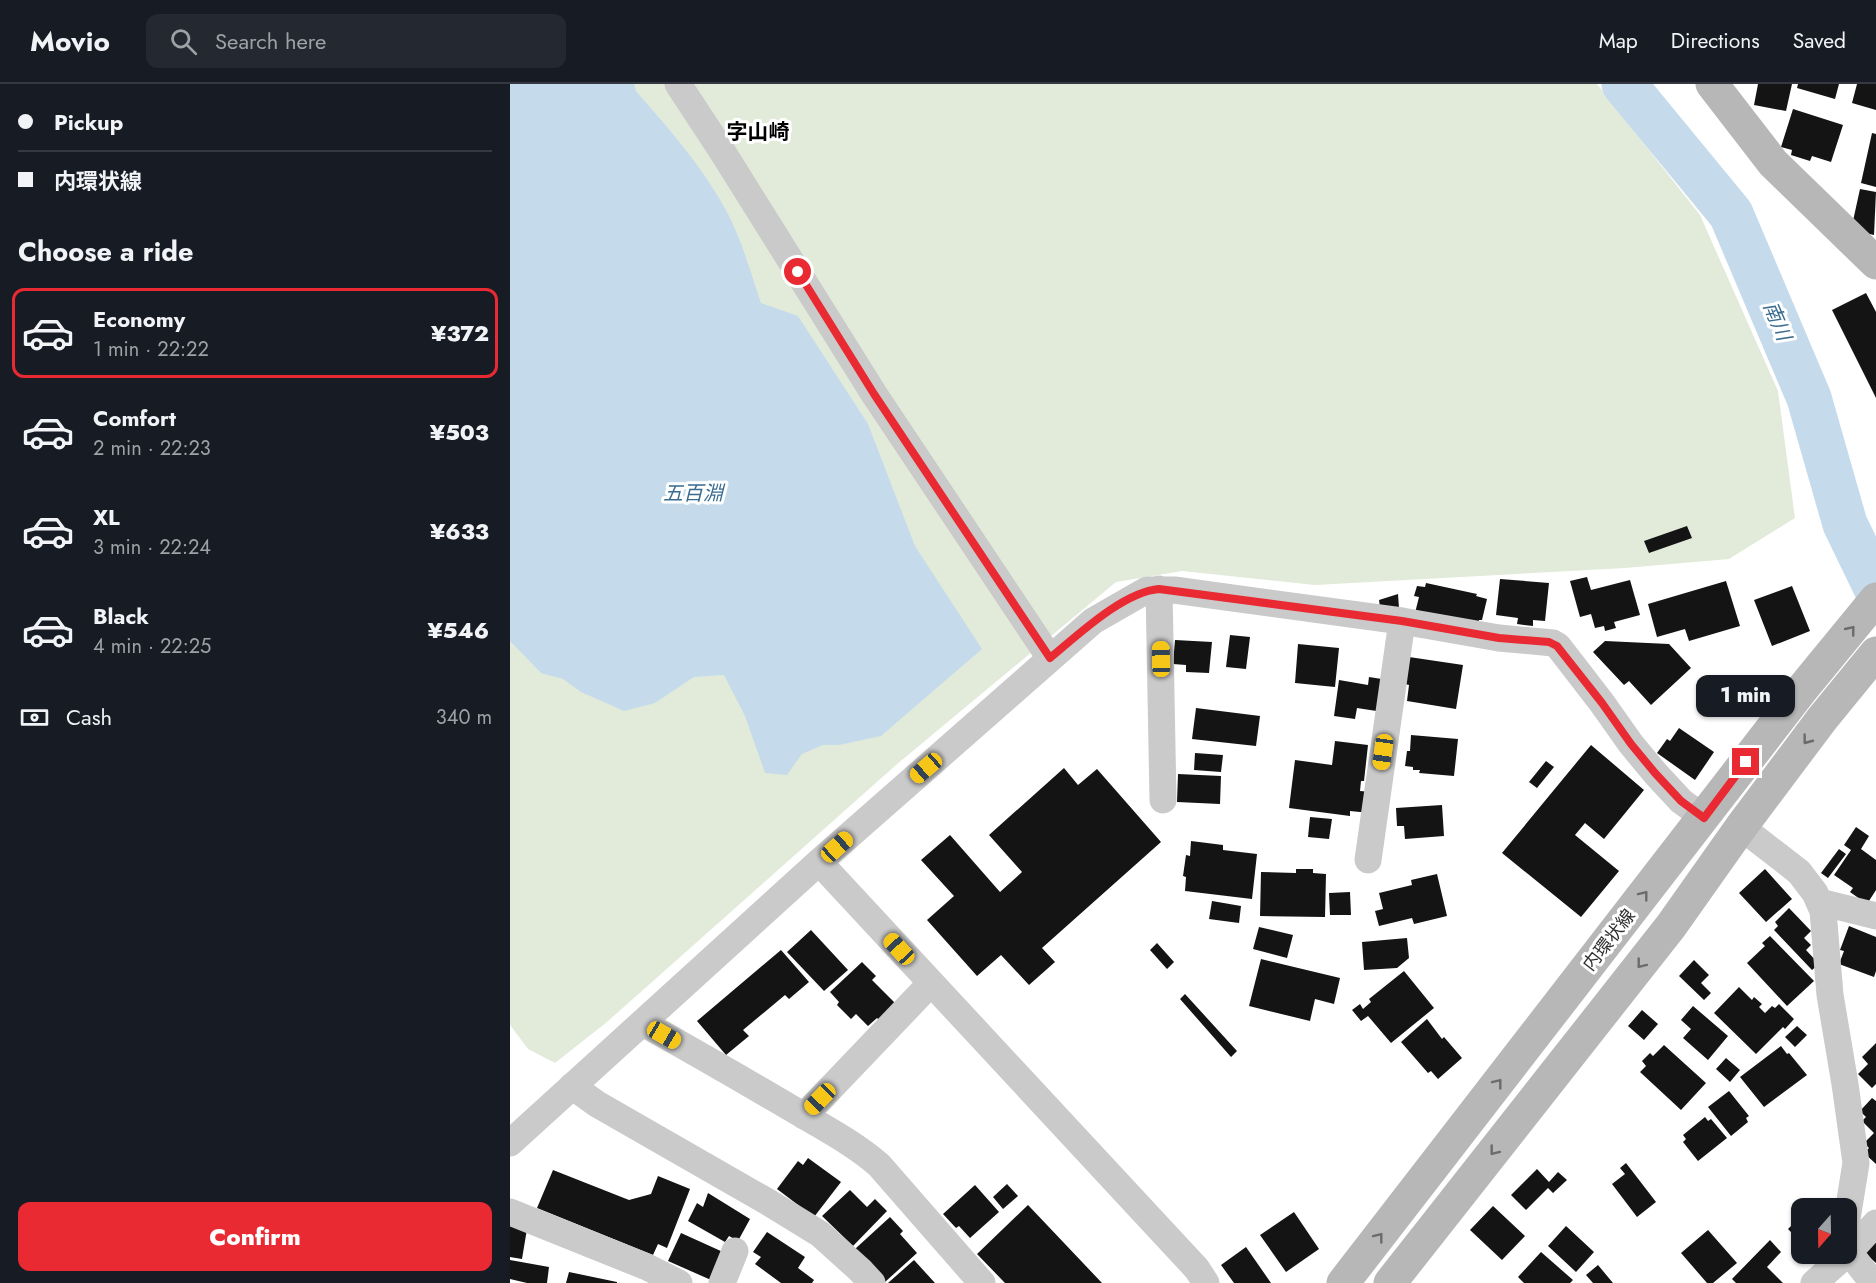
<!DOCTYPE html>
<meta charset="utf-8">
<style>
body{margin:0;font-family:Jost,"Noto Sans JP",sans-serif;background:#242831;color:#f1f3f6;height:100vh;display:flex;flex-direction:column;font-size:22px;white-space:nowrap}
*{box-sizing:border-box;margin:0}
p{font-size:20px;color:#9ea1a6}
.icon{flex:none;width:33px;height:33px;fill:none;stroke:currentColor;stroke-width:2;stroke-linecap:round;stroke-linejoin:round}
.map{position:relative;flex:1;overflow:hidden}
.details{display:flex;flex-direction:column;background:#171b24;width:510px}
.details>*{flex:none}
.top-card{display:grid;align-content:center;height:132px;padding:0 18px;background:#171b24}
.needle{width:39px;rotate:200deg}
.fabs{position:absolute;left:1281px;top:1114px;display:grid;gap:12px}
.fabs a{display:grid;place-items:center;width:66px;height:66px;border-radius:12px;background:#171b24;box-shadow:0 2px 4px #0004;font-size:30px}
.end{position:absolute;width:27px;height:27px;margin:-14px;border:8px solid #e92a32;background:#fff;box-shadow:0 0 0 3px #fff}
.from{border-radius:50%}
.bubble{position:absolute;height:42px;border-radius:12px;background:#171b24;box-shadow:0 2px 4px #0004;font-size:20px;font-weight:800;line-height:42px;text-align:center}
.car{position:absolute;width:18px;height:36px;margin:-18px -9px;border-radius:8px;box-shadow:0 0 4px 2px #0007;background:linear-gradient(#f5c518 24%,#345 0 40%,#f5c518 0 76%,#345 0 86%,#f5c518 0)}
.top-card b{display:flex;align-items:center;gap:21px;height:57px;font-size:22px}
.top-card b+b{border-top:2px solid #363941}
.top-card i{width:15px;height:15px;background:#f1f3f6}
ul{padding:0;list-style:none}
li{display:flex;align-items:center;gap:18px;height:90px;margin:0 12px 9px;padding:0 6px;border:3px solid transparent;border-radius:12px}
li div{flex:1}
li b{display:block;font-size:22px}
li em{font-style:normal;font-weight:800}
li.on{border-color:#e92a32}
li>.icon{width:54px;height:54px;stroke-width:1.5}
h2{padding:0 18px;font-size:27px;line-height:72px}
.pay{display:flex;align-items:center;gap:15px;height:66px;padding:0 18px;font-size:22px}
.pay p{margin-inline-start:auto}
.action{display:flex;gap:12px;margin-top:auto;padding:12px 18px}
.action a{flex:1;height:69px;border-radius:12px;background:#e92a32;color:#fff;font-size:24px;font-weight:800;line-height:69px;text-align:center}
header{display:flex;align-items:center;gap:36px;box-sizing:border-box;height:84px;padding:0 30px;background:#171b24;border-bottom:2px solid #363941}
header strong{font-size:28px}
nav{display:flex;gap:33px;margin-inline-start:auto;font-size:21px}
.search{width:420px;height:54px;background:#242831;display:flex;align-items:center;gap:15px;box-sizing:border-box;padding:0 21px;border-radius:12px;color:#9ea1a6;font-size:22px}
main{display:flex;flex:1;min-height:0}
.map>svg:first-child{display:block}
.green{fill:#e2ebda}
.water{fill:#c5dbec}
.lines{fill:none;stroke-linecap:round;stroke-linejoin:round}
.river{stroke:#c5dbec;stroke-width:45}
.building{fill:#141414}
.street{stroke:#cacaca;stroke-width:27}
.secondary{stroke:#b7b7b7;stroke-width:33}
.oneway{stroke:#6b6b6b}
.route{stroke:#e92a32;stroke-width:8}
.labels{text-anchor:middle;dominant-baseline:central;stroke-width:6;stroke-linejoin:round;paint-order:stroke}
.street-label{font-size:18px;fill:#2d2d2d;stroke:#fff}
.water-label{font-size:20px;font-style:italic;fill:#396c90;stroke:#fff}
.quarter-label{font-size:21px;font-weight:bold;fill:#000;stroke:#fff}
</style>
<header>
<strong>Movio</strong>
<div class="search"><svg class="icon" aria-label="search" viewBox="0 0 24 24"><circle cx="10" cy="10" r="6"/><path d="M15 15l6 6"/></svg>Search here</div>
<nav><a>Map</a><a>Directions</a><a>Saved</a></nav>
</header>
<main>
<section class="details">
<div class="top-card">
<b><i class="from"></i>Pickup</b>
<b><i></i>内環状線</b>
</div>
<h2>Choose a ride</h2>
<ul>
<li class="on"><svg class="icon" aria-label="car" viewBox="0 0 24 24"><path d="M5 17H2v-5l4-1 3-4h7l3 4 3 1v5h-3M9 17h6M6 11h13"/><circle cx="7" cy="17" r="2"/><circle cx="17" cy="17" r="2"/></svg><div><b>Economy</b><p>1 min · 22:22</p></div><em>¥372</em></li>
<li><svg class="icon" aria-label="car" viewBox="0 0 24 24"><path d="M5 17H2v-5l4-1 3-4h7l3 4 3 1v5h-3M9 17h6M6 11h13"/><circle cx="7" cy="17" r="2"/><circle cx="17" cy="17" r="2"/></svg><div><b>Comfort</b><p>2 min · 22:23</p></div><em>¥503</em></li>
<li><svg class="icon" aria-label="car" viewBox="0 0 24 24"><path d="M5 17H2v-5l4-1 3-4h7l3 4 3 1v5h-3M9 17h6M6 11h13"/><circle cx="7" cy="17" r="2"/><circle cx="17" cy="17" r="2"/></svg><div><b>XL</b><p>3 min · 22:24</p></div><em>¥633</em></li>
<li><svg class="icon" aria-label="car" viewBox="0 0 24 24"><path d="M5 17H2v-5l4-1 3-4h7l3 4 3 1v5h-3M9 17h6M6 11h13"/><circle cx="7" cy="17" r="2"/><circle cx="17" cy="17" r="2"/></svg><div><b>Black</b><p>4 min · 22:25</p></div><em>¥546</em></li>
</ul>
<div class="pay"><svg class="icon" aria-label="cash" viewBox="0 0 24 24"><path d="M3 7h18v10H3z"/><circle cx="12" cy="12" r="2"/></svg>Cash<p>340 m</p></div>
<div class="action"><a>Confirm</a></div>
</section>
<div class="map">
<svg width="1366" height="1199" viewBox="0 0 1366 1199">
<rect width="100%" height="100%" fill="#fff"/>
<path class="green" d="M0,0H1087L1190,131L1268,307L1285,434L1219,475L1115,484L805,501L672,487L606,498L386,681L97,938L45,979L18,965L0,941Z"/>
<path class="water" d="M0,0H124L126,7C159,45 193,83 217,128C232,156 241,190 251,219L288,232L358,340L405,462L472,565L371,652L329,661H313L292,670L277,691L255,689L235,632L214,591L184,593L145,619L114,627L71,608L53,595L31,589L0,557Z"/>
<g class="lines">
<path class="river" d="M1114,0L1221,130L1299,314L1335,440L1366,504"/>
</g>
<path class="building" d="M1248,0H1282L1276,27L1244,21Z
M1288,0H1329L1325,15L1287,4Z
M1347,0H1366V26L1342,19Z
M1283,25L1333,41L1321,78L1302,72L1300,77L1281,71L1282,66L1271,63Z
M1362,49L1366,50V103L1351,99Z
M1350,105L1366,108L1364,151L1341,146Z
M1356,209L1366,228V314L1322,226Z
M1177,442L1182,454L1139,469L1134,457Z
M1077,493L1081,506L1120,496L1130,531L1104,538L1106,544L1095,547L1094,542L1085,544L1081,530L1070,533L1060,497Z
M990,495L1039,499L1035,537L1023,536V542L1007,540L1008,534L986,531Z
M1216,497L1230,542L1179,557L1175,545L1147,553L1138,520Z
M916,499L967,510L966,512L977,515L972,536H969L967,544L905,529L909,513L904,512L907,502L915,503Z
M1282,502L1300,547L1262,562L1244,516Z
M888,510L889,524L870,523L869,516Z
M720,551L740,553L736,585L716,583Z
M665,556L702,558L699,589L676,588V581L663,580Z
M1095,557L1159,560L1181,584L1141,621L1119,597L1114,601L1083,568Z
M788,560L829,564L825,603L785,599Z
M899,573L953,581L946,625L897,617L899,601L895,600Z
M859,593L878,596L873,628L847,624L845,635L824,632L829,596L858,601Z
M686,624L750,632L746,662L682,655Z
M1169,644L1204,668L1185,696L1147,669L1157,655L1160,657Z
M901,651L948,655L944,692L909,689L910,686H903V683L895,682L897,667H900Z
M825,657L858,661L854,697H851L850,707L862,708L860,729L840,727V732L779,724L785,676L822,681Z
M1081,661L1134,706L1094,755L1075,739L1065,751L1109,787L1071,833L992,769Z
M685,669L713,671L711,688L684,686Z
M1036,677L1044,683L1027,704L1019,698Z
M554,684L568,701L587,685L651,758L532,864L545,878L519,901L491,871L467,892L417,836L444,812L411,776L440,751L490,808L512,788L479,751Z
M668,690L711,692L710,720L667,718Z
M932,721L934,752L895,755L894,742H887L886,724Z
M800,733L822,735L819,755L798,753Z
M1346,743L1359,752L1351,765L1366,776V806L1357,820L1340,808L1343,804L1324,791L1341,766L1334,761Z
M681,757L713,761V766L747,770L742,815L675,807L676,793L673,792L676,771L680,772Z
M1329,765L1336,770L1318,794L1311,789Z
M786,785H803V789L816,790L815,833L750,832L751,788L786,789Z
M1255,785L1282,815L1256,838L1229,809Z
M927,790L937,832L904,840L902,834L869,842L865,827L873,825L869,809L902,801L901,796Z
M840,808L841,831H820L819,809Z
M702,817L731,822L729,839L699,835Z
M1279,824L1301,847L1294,854L1301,861L1296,866L1309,880L1302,886L1264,846L1268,842L1265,838Z
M1339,842L1366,853V887L1364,893L1329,880L1334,867L1330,866Z
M749,843L783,851L777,874L743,865Z
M301,846L338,886L314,907L277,868Z
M1260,852L1304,897L1277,922L1237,879L1255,862L1252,859Z
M897,854L899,874L887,884L854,886L852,858Z
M647,859L664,878L657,885L640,866Z
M271,866L299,898L279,915L275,911L233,946L239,952L216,971L187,937Z
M751,875L830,894L824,920L805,915L800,937L739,922Z
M1184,876L1199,891L1191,899L1201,909L1194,916L1169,892Z
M352,878L366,892L362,896L386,920L369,936L367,934L358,942L346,930L341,935L327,921L329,918L320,908Z
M894,887L924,924L881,959L858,932L851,937L842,926L850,920L853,925L861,918L859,915Z
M1229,903L1242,916L1244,913L1252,920L1249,923L1255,929L1262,922L1265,924L1269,920L1284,935L1275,945L1273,943L1246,970L1204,929Z
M675,910L727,967L721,973L670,915Z
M1183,922L1218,952L1198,976L1173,954L1181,945L1171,936Z
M1132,926L1148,940L1134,956L1118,942Z
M917,935L932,955L934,953L952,974L928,995L921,987L918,989L891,958Z
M1287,942L1297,951L1285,963L1275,953Z
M1366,959V1000L1362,1004L1348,990L1358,980L1352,973Z
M1154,961L1196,999L1171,1026L1130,988L1136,982L1132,977L1140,969L1143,972Z
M1271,962L1277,970L1279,969L1297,991L1254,1023L1230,993Z
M1216,974L1230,986L1220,998L1206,985Z
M1219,1007L1239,1032L1236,1034L1238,1038L1221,1052L1198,1023Z
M1362,1014L1366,1017V1080L1354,1069L1359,1064L1354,1059L1364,1049L1352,1037L1356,1033L1350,1027Z
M1195,1033L1198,1037L1201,1035L1217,1054L1188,1077L1173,1058L1176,1055L1173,1051Z
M298,1074L331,1098L304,1133L267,1105L288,1077L293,1081Z
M1116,1079L1146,1118L1127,1133L1102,1100L1115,1090L1110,1084Z
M1027,1085L1039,1098L1048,1088L1057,1096L1043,1109L1038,1104L1016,1126L1001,1111Z
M43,1086L119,1116L141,1110L148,1092L180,1105L157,1164L148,1160L143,1171L27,1124Z
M497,1100L508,1112L493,1125L483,1113Z
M465,1101L489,1128L460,1154L449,1142L446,1144L433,1130Z
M340,1106L357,1123L365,1115L377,1127L343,1162L312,1132Z
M198,1109L240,1135L228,1157L219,1152L215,1158L178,1137L187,1119L193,1123Z
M1304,1118L1309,1122L1312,1118L1319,1125H1297Z
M518,1121L592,1199H495L467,1170Z
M983,1122L1015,1152L992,1176L960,1146Z
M784,1128L809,1165L776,1188L750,1151Z
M1292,1131V1163L1286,1157L1288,1155L1278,1145Z
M380,1133L393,1147L390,1150L407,1169L375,1198L345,1165Z
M0,1142L17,1145L12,1175L0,1173Z
M1056,1142L1084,1168L1066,1188L1038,1162Z
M1198,1146L1227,1179L1203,1199H1197L1171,1169Z
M257,1148L295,1173L288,1184L304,1196L302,1199H271L245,1180L251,1173L243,1168Z
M171,1149L213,1168L201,1196L158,1177Z
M1260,1156L1271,1168L1257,1183L1273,1199H1226L1222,1195Z
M1366,1158V1179L1355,1169Z
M736,1163L761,1199H724L711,1181Z
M1031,1168L1063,1196L1060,1199H1014L1008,1193Z
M1299,1170H1321L1311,1181Z
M0,1176L39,1183L37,1199H17L0,1195Z
M404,1176L425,1199H378Z
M1088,1181L1103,1199H1083L1076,1191Z
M59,1188L107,1198V1199H56Z"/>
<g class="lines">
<path class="street" d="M168,0L212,67L364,310L540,574
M649,505L653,716
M1231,743L1289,788L1305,809L1313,827L1320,911L1335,1000L1346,1079L1336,1141
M858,776L892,537
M309,778L687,1185L696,1199
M1310,818L1366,832
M133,939C188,970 242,1001 296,1033C322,1048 347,1062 369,1081L472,1199
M62,1002L87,1020L258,1118L310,1150L350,1186L362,1199
M294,1032L421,899
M0,1059L309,778L583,537L637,506H664L892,537L989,554L1043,559L1048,562L1092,619L1121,660L1145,689L1171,717L1194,734
M0,1128L137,1183L169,1199
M1337,1151L1339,1168L1363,1199
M212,1199L225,1167
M1304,1199L1339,1168L1366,1139"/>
<path class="secondary" d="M1202,0L1263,79L1366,179
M833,1199L1293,604L1366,515
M880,1199L1161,842L1231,743L1312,635L1366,569"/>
</g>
<defs><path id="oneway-chevron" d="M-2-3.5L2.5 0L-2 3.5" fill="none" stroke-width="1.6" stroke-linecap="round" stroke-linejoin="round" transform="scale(1.5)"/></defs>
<g class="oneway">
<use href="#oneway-chevron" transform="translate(1341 546) rotate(-51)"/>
<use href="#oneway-chevron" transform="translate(1297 656) rotate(127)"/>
<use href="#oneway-chevron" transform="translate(1134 811) rotate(-52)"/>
<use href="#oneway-chevron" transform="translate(1131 880) rotate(128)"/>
<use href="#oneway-chevron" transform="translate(988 999) rotate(-52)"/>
<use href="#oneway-chevron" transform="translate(984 1067) rotate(128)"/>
<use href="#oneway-chevron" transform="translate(869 1153) rotate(-52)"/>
</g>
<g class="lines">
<path class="route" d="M288,188L364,310L540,574C568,551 613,508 649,505L892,537L989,554L1039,558L1047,562L1092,619L1121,660L1145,689L1171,717L1194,734L1236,678"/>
</g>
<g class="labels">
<g class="street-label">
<text transform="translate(1099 856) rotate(-52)">内環状線</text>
</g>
<g class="water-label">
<text transform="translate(1267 237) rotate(67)">南川</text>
<text x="183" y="409">五百淵</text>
</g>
<g class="quarter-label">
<text x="248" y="48">字山崎</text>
</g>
</g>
</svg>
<div class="fabs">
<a><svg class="needle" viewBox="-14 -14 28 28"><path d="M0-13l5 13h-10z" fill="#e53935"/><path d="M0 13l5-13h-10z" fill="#9ea1a6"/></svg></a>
</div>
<i class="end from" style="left:288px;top:188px"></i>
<i class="end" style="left:1236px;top:678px"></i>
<div class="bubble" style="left:1186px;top:591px;width:99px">1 min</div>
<i class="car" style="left:651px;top:575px;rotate:359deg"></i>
<i class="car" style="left:873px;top:668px;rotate:188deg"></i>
<i class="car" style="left:416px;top:684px;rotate:229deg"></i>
<i class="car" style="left:327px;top:763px;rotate:48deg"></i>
<i class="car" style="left:389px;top:865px;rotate:317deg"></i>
<i class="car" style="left:154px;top:951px;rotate:120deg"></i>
<i class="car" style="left:310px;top:1015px;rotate:224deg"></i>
</div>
</main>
